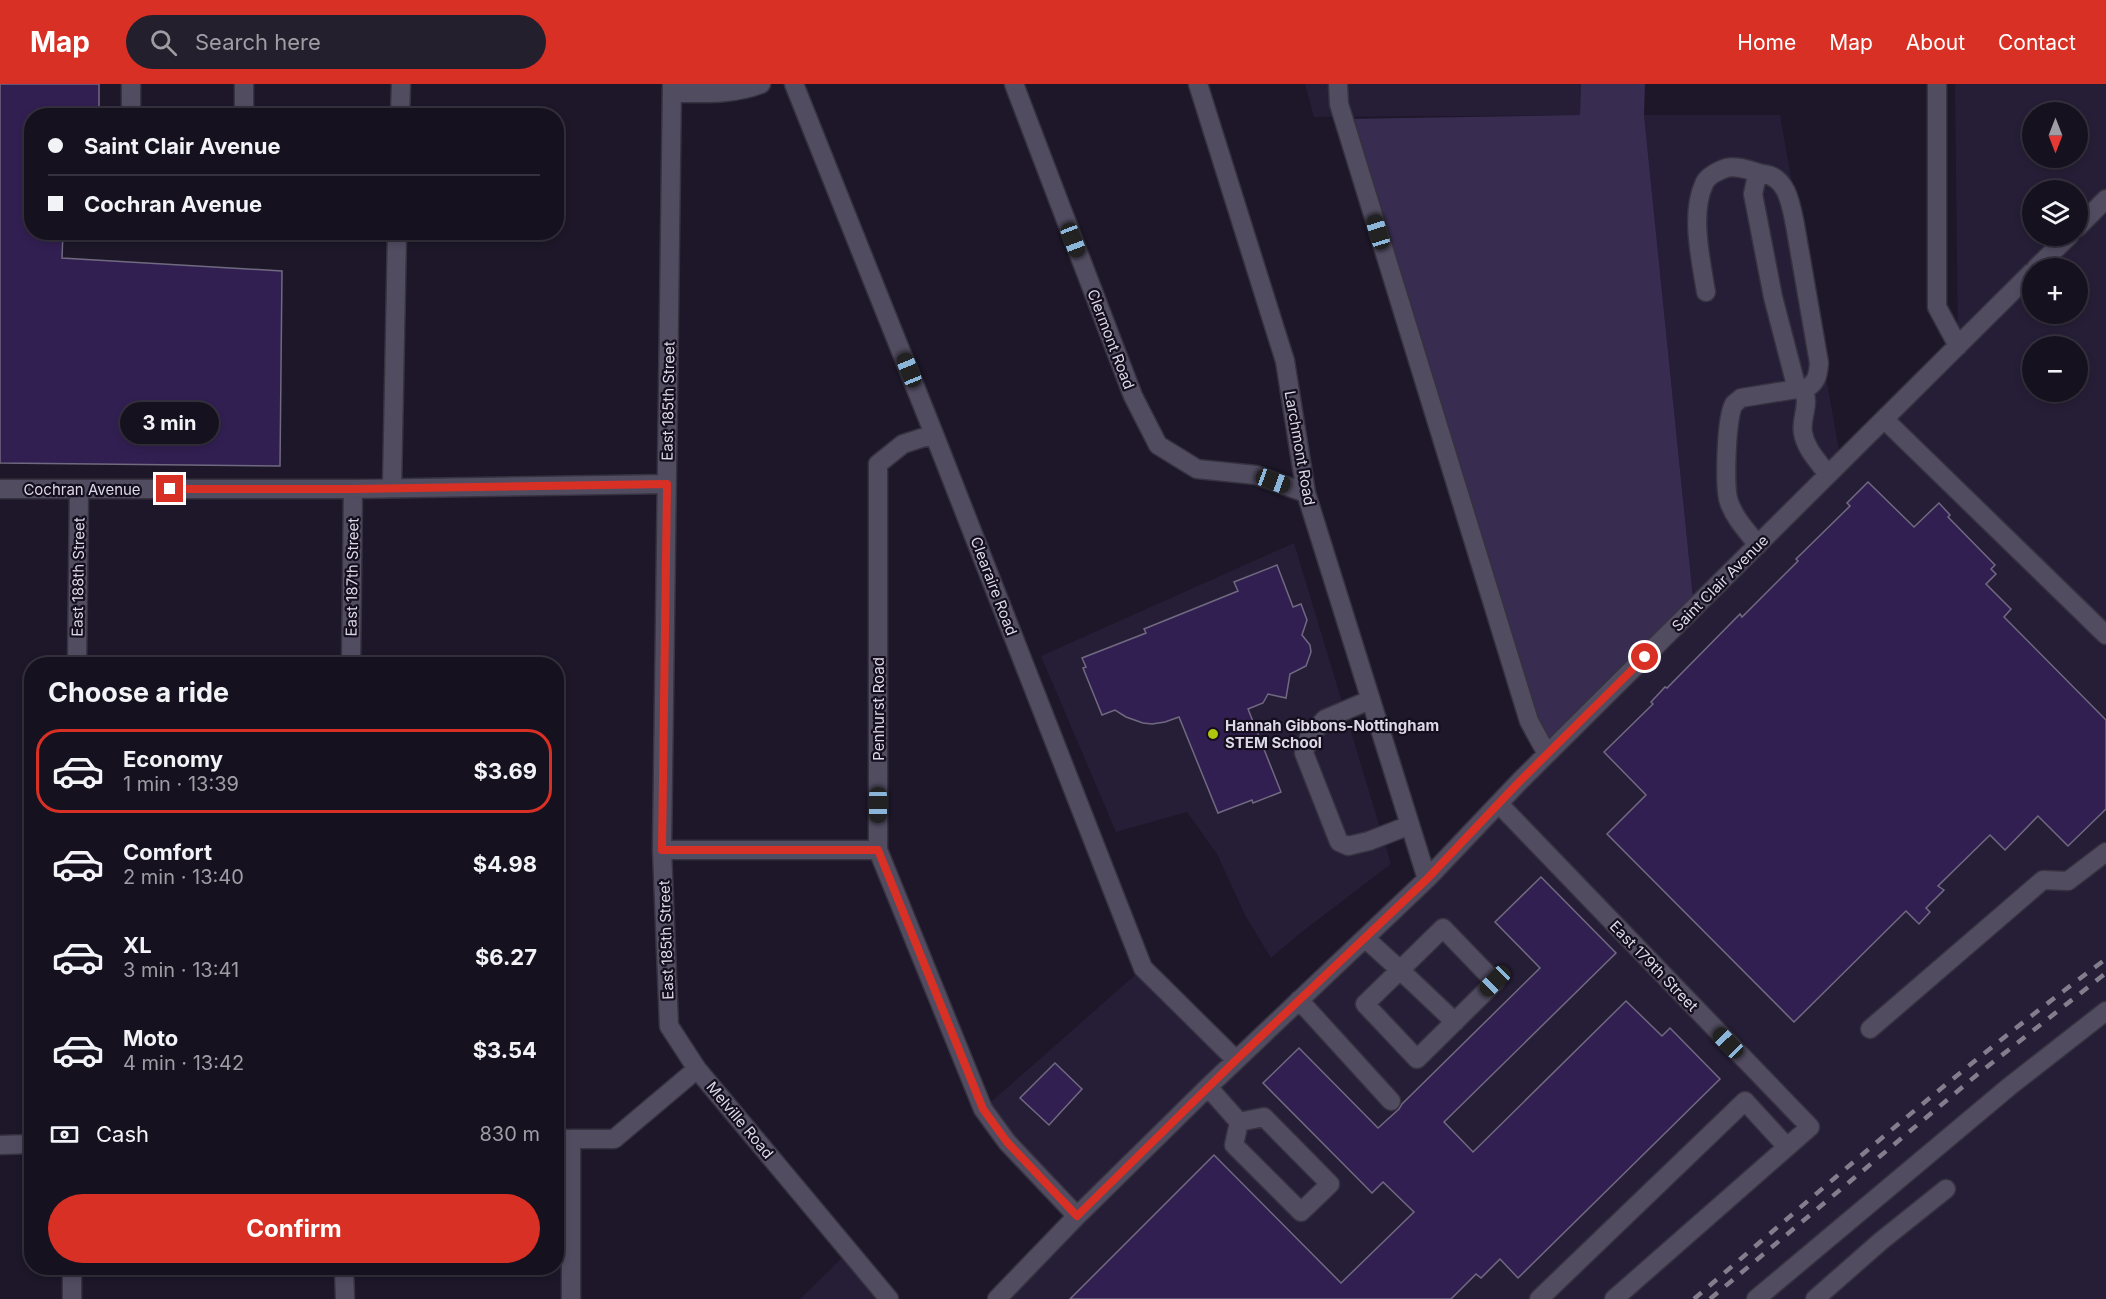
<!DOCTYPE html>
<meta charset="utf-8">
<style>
body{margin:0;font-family:Inter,sans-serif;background:#231f2c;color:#f1f3f6;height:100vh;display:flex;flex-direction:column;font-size:22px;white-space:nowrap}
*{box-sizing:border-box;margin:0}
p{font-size:20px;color:#9e9da4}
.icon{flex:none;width:33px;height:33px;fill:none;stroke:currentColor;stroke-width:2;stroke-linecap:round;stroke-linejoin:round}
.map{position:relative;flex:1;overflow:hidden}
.drawer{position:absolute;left:24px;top:573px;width:540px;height:618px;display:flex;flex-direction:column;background:#16111f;border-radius:24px;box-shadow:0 3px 9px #0003,0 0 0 2px #35313d}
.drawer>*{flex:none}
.top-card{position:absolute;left:24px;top:24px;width:540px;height:132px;border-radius:24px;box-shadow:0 3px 9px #0003,0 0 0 2px #35313d;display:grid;align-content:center;height:132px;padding:0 24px;background:#16111f}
.needle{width:39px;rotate:180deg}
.tools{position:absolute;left:2022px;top:18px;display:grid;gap:12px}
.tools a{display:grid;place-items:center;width:66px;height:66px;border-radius:50%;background:#16111f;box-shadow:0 3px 9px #0003,0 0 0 2px #35313d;font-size:30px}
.end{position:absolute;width:27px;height:27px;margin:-14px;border:8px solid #d93025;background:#fff;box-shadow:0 0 0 3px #fff}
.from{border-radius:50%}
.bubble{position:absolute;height:42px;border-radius:21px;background:#16111f;box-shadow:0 3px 9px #0003,0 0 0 2px #35313d;font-size:20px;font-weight:700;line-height:42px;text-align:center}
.car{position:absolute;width:18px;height:36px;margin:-18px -9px;border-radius:8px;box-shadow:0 0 4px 2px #0007;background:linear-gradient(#222 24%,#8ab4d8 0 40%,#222 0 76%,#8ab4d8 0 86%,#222 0)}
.top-card b{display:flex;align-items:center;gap:21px;height:57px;font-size:22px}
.top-card b+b{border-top:2px solid #35313d}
.top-card i{width:15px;height:15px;background:#f1f3f6}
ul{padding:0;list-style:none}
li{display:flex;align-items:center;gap:18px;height:84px;margin:0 12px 9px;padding:0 12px;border:3px solid transparent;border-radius:24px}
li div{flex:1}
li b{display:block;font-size:22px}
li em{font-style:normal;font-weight:700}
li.on{border-color:#d93025}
li>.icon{width:54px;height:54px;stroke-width:1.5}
h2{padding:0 24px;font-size:27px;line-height:72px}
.pay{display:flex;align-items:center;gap:15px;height:66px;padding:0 24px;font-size:22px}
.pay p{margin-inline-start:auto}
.button{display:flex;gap:12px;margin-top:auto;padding:12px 24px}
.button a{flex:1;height:69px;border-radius:36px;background:#d93025;color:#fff;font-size:24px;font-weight:700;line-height:69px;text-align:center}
header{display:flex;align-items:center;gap:36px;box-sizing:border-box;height:84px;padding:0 30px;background:#d93025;color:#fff}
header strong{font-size:28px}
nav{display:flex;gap:33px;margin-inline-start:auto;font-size:21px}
.search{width:420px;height:54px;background:#231f2c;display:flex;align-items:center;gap:15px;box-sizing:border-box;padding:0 21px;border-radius:33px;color:#9e9da4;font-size:22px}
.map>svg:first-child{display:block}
.built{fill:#261e36;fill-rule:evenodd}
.green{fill:#382c51}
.building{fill:#321f52;stroke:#706a80;stroke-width:1.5}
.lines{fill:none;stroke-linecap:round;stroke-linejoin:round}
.minor-casing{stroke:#363240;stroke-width:21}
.minor{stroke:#524c61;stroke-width:18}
.rail{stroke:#837e8d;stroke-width:4.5;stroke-dasharray:10 10;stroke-linecap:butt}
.route{stroke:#d93025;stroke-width:8}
.poi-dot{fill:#aec60c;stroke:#140e1f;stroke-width:2}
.labels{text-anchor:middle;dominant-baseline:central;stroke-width:4.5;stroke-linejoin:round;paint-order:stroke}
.street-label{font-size:15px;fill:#ddd9e6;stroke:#140e1f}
.poi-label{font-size:15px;font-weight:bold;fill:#ddd9e6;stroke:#140e1f;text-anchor:start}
</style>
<header>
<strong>Map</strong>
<div class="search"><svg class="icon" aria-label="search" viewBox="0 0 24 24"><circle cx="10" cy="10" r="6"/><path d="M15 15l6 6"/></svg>Search here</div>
<nav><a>Home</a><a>Map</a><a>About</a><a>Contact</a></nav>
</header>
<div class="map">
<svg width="2106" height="1215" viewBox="0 0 2106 1215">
<rect width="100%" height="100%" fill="#1d1729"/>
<path class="built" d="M1305,0H1581L1580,31L1314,33Z
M1955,0H2106V1215H997L1077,1132L983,1025L1143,884L1236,976L1694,524L1644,31H1780L1841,378L1958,262ZM2032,28H2078V74H2032ZM2032,106H2078V152H2032ZM2032,184H2078V230H2032ZM2032,262H2078V308H2032Z
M1294,459L1391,780L1299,850L1271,874L1245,831L1217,770L1187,728L1116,748L1041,572Z
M849,1167L889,1215H800Z"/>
<path class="green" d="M1581,0H1645L1644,31L1694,524L1547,670L1344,35L1580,31Z"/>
<path class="building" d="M0,0H99V32H32V148H63L62,174L282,187L280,382L0,379Z
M1868,398L1914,443L1939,419L1950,431L1948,433L1995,481L1991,485L1996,490L1986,500L2011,525L2004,533L2106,636V725L2068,762L2038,732L2005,766L1990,751L1938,802L1944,806L1926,824L1930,828L1919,840L1906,827L1794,938L1607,750L1646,711L1604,668L1653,620L1651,618L1665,603L1667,604L1740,530L1742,533L1798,477L1796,475L1850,422L1847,419Z
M1277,481L1293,523L1301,520L1307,536L1302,551L1310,561L1311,568L1306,582L1290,590L1286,614L1268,610L1263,619L1248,625L1281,708L1253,719L1252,716L1218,729L1179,633L1165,638L1152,640L1143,639L1126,633L1115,626L1102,631L1083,584L1086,583L1082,574L1146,549L1144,545L1238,507L1234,498Z
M1541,793L1616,869L1444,1038L1473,1068L1626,917L1662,952L1670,944L1720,995L1518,1194L1500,1175L1481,1194L1476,1190L1451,1215H1070L1214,1071L1341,1199L1414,1128L1383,1098L1372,1109L1263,999L1299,964L1378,1044L1399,1025L1402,1020L1540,884L1495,838Z
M1055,979L1082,1005L1049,1041L1020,1014Z"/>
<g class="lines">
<g class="minor-casing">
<path id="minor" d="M672,0L662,766L669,942L697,985L889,1215
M794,0L934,350L1143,884L1236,976
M1014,0L1133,312L1158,361L1197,385L1256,391L1306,409
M1198,0L1285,277L1306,409L1427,795
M1338,0L1339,20L1529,637L1547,670
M1937,0V223L1958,262
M672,9C702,9 733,11 761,0
M131,32V0
M244,32V0
M400,32L401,0
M2078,143L2106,115
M2036,184L2069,152
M1706,208C1701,177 1690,130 1704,100C1707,92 1718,87 1726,84C1738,81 1751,87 1763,90
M1797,305L1773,213L1753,110L1756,96L1763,90C1787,92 1791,121 1795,141L1819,279C1818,293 1816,300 1803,306
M1884,335L2106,551
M934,350L903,360L878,380V766L983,1025L1007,1058L1077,1132
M392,404L397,148
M0,405H353L667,400
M1758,461C1747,447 1735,435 1729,418C1724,404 1726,332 1734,320C1735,319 1740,315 1741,314L1797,305L1803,306C1811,319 1800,335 1803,349C1806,366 1819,378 1828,391
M77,580L79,405
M351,580L353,405
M1370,616L1325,635L1309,653L1304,669L1339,758L1348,762L1369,757L1410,741
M1499,720L1810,1043L1614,1215
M662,766H878
M1365,854L1400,886L1365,920L1417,975L1495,898L1443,844L1400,886L1455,938
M1299,916L1391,1017
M1870,945L2043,796L2068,797L2106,768
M1208,1003L1239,1038L1234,1061L1301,1128L1330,1100L1264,1033L1239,1038
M556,1055H614L697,985
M571,1055V1215
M0,1061L32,1060
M72,1184V1215
M344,1184L345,1215
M997,1215L1077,1132L1208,1003L1427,795L1520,697L2032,188
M1539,1215L1745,1017L1787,1063
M1756,1215L2010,1002L2106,927
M1815,1215L1881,1157L1946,1105"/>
</g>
<use href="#minor" class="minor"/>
<path class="rail" d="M1694,1215C1829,1099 1963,981 2106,875
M1710,1215L1978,990L2106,889"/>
</g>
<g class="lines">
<path class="route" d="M170,405H353L667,400L662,766H878L983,1025L1007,1058L1077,1132L1236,976L1427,795L1520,697L1645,573"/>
</g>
<circle class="poi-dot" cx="1213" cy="650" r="6"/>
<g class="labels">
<g class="street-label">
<text transform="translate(1111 255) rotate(69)">Clermont Road</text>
<text transform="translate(668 317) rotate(-89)">East 185th Street</text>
<text transform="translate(1300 364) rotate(80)">Larchmont Road</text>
<text x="82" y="405">Cochran Avenue</text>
<text transform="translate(78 493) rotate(-89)">East 188th Street</text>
<text transform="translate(352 493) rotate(-89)">East 187th Street</text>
<text transform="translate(1720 499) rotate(-45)">Saint Clair Avenue</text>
<text transform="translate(994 502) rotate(69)">Clearaire Road</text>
<text transform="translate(878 625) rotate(-90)">Penhurst Road</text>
<text transform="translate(666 856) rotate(-92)">East 185th Street</text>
<text transform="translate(1654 882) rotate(46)">East 179th Street</text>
<text transform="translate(740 1036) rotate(50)">Melville Road</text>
</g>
<g class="poi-label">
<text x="1225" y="641">Hannah Gibbons-Nottingham<tspan x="1225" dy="17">STEM School</tspan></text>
</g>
</g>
</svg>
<div class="tools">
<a><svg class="needle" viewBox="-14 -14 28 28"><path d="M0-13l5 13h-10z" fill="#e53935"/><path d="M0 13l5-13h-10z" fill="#9e9da4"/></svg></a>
<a><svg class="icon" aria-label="layers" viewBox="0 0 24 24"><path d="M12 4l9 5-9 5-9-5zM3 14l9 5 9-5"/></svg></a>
<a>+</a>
<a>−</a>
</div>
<i class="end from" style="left:1645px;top:573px"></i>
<i class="end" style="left:170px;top:405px"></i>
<div class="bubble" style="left:120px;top:318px;width:99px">3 min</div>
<i class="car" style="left:1378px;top:148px;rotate:343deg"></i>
<i class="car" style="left:1073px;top:156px;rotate:159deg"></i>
<i class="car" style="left:909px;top:286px;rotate:338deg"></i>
<i class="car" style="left:1273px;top:397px;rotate:110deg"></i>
<i class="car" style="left:878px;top:721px;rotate:180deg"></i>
<i class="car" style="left:1495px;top:897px;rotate:225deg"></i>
<i class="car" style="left:1728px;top:959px;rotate:316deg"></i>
<div class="top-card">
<b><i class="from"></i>Saint Clair Avenue</b>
<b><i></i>Cochran Avenue</b>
</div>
<section class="drawer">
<h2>Choose a ride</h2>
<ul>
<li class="on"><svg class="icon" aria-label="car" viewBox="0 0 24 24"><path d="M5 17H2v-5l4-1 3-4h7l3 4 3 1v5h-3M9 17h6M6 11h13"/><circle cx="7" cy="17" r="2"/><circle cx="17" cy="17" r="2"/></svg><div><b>Economy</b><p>1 min · 13:39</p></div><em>$3.69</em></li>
<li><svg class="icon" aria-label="car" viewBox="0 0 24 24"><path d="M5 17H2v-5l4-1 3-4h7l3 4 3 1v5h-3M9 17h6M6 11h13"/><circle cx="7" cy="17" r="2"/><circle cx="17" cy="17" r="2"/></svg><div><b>Comfort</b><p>2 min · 13:40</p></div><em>$4.98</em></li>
<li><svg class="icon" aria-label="car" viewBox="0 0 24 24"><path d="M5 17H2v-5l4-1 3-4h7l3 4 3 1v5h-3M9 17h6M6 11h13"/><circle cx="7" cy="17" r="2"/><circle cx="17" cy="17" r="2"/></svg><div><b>XL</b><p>3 min · 13:41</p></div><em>$6.27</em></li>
<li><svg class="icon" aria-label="car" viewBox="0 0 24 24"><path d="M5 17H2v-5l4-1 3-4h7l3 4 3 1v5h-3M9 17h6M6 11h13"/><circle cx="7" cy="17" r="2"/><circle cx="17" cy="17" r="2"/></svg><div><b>Moto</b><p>4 min · 13:42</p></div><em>$3.54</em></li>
</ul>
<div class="pay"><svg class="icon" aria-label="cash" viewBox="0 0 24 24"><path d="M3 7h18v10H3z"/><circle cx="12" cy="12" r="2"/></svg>Cash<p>830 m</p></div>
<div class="button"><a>Confirm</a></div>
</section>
</div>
